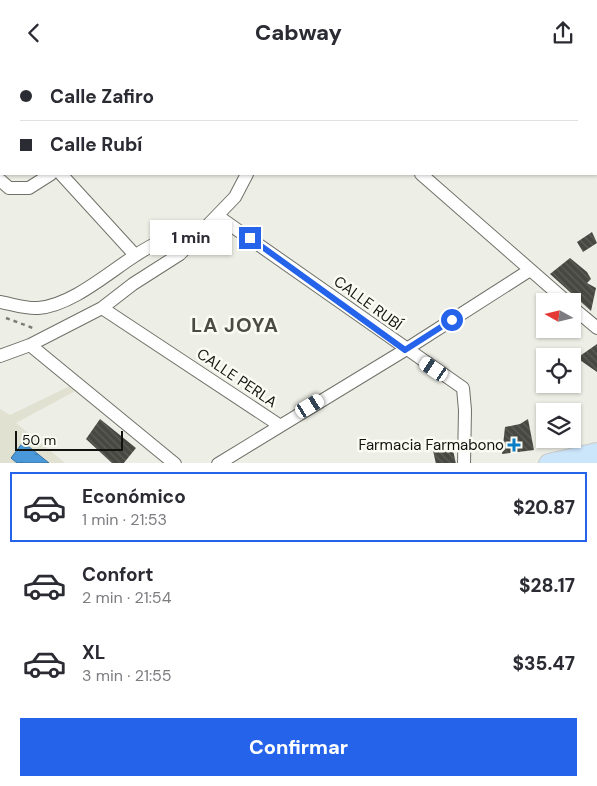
<!DOCTYPE html>
<html lang="es">
<meta charset="utf-8">
<style>
body{margin:0;font-family:"DM Sans",sans-serif;background:#f7f7f7;color:#2b2b33;height:100vh;display:flex;flex-direction:column;font-size:19px;white-space:nowrap}
*{box-sizing:border-box;margin:0}
p{font-size:16px;color:#7c7c81}
.icon{flex:none;width:28px;height:28px;fill:none;stroke:currentColor;stroke-width:2;stroke-linecap:round;stroke-linejoin:round}
.map{position:relative;height:398px;overflow:hidden}
.drawer{display:flex;flex-direction:column;background:#fff;flex:1}
.drawer>*{flex:none}
.banner{position:absolute;left:0px;top:0px;width:598px;height:110px;box-shadow:0 1px 4px #0004;display:grid;align-content:center;height:110px;padding:0 20px;background:#fff}
.needle{width:32px;rotate:278deg}
.tools{position:absolute;left:536px;top:228px;display:grid;gap:10px}
.tools a{display:grid;place-items:center;width:45px;height:45px;border-radius:0px;background:#fff;box-shadow:0 1px 4px #0004;font-size:25px}
.scale{position:absolute;left:15px;bottom:12px;width:108px;box-sizing:border-box;padding-left:5px;border:2px solid #12120f;border-top:0;font-size:14px;line-height:18px;white-space:nowrap;color:#12120f;-webkit-text-stroke:4px #fafbf2;paint-order:stroke}
.end{position:absolute;width:22px;height:22px;margin:-11px;border:6px solid #2563eb;background:#fff;box-shadow:0 0 0 2px #fff}
.from{border-radius:50%}
.bubble{position:absolute;height:35px;border-radius:0px;background:#fff;box-shadow:0 1px 4px #0004;font-size:16px;font-weight:800;line-height:35px;text-align:center}
.car{position:absolute;width:15px;height:30px;margin:-15px -8px;border-radius:6px;box-shadow:0 0 4px 1px #0007;background:linear-gradient(#fff 24%,#345 0 40%,#fff 0 76%,#345 0 86%,#fff 0)}
.banner b{display:flex;align-items:center;gap:18px;height:48px;font-size:19px}
.banner b+b{border-top:1px solid #e1e1e2}
.banner i{width:12px;height:12px;background:#2b2b33}
ul{padding:9px 0 0;list-style:none}
li{display:flex;align-items:center;gap:15px;height:70px;margin:0 10px 8px;padding:0 10px;border:2px solid transparent;border-radius:0px}
li div{flex:1}
li b{display:block;font-size:19px}
li em{font-style:normal;font-weight:800}
li.selected{border-color:#2563eb}
li>.icon{width:45px;height:45px;stroke-width:1.5}
.primary-button{display:flex;gap:10px;margin-top:auto;padding:10px 20px}
.primary-button a{flex:1;height:58px;border-radius:0px;background:#2563eb;color:#fff;font-size:20px;font-weight:800;line-height:58px;text-align:center}
header{display:flex;justify-content:space-between;align-items:center;height:65px;padding:0 20px;background:#fff;font-size:22px;font-weight:800}
.map>svg:first-child{display:block}
.built{fill:#e0e1d1}
.water{fill:url(#water-ripples);stroke:#38709c}
.building{fill:url(#building-back-hatch)}
.lines{fill:none;stroke-linecap:round;stroke-linejoin:round}
.street-casing{stroke:#707169;stroke-width:14}
.primary-casing{stroke:#cbcbca;stroke-width:22}
.path{stroke:#7d7d77;stroke-width:2.5;stroke-dasharray:4 4;stroke-linecap:butt}
.street{stroke:#fff;stroke-width:12}
.primary{stroke:#cbe5fb;stroke-width:20}
.route{stroke:#2563eb;stroke-width:6}
.poi-dot{fill:#0a7dc7;stroke:#fafbf2;stroke-width:2}
.labels{text-anchor:middle;dominant-baseline:central;stroke-width:5;stroke-linejoin:round;paint-order:stroke}
.street-label{font-size:15px;fill:#12120f;stroke:#fafbf2}
.poi-label{font-size:15px;fill:#12120f;stroke:#fafbf2;text-anchor:end}
.district-label{font-size:20px;font-weight:bold;letter-spacing:1px;fill:#4b4b44;stroke:#fafbf2}
</style>
<header><svg class="icon" aria-label="back" viewBox="0 0 24 24"><path d="M15 5l-7 7 7 7"/></svg>Cabway<svg class="icon" aria-label="share" viewBox="0 0 24 24"><path d="M12 15V3M7 8l5-5 5 5M5 13v7h14v-7"/></svg></header>
<div class="map">
<svg width="597" height="399" viewBox="0 0 597 399">
<defs>
<pattern id="water-ripples" width="26" height="14" patternUnits="userSpaceOnUse" patternTransform="scale(1.25)"><rect width="26" height="14" fill="#4998d9"/><path d="M2 4q2-2 4 0t4 0M15 11q2-2 4 0t4 0" fill="none" stroke="#3b7bae"/></pattern>
<pattern id="building-back-hatch" width="6" height="6" patternUnits="userSpaceOnUse" patternTransform="scale(1.25)"><rect width="6" height="6" fill="#474841"/><path d="M-1 5l2 2M0 0l6 6M5-1l2 2" fill="none" stroke="#5e5e59"/></pattern>
</defs>
<rect width="100%" height="100%" fill="#edeee5"/>
<path class="built" d="M70,321L77,325L16,358L65,398H0V344L10,350Z"/>
<path class="water" d="M23,377L49,398H17L11,393Z"/>
<path class="building" d="M592,167L597,178L583,187L577,177Z
M570,193L587,207L591,214L587,218L596,223L591,246L550,209Z
M597,279V307L577,293Z
M100,354L136,383L123,399H113L86,374Z
M528,354L534,385L502,389L505,362L520,359Z
M451,376L456,399H436L432,381Z"/>
<g class="lines">
<g class="street-casing">
<path id="street" d="M89,0V1
M142,0L144,1
M287,0L289,1
M581,0L582,1
M497,1L499,0
M596,17H597
M61,109L135,190
M421,109L566,236
M0,115L9,123H29L51,109
M219,152L463,323L465,345L464,399
M0,237C12,239 26,244 38,243C70,241 107,209 133,192C155,177 181,166 207,161
M572,242L597,263
M102,243L279,360
M30,280L175,399
M0,291L30,280L102,243L133,219L180,189L235,132L247,109
M218,399L405,285L530,205"/>
</g>
<g class="primary-casing">
<path id="primary" d="M549,399L597,388"/>
</g>
<path class="path" d="M6,253L33,263"/>
<use href="#street" class="street"/>
<use href="#primary" class="primary"/>
</g>
<g class="lines">
<path class="route" d="M250,173L405,285L452,255"/>
</g>
<path class="poi-dot" d="M511.5 372.5h5v5h5v5h-5v5h-5v-5h-5v-5h5z"/>
<g class="labels">
<g class="street-label">
<text transform="translate(368 238) rotate(36)">CALLE RUBÍ</text>
<text transform="translate(237 313) rotate(34)">CALLE PERLA</text>
</g>
<g class="poi-label">
<text x="504" y="380">Farmacia Farmabono</text>
</g>
<g class="district-label">
<text x="235" y="260">LA JOYA</text>
</g>
</g>
</svg>
<div class="tools">
<a><svg class="needle" viewBox="-14 -14 28 28"><path d="M0-13l5 13h-10z" fill="#e53935"/><path d="M0 13l5-13h-10z" fill="#7c7c81"/></svg></a>
<a><svg class="icon" aria-label="locate" viewBox="0 0 24 24"><circle cx="12" cy="12" r="6"/><path d="M12 2v4M12 18v4M2 12h4M18 12h4"/></svg></a>
<a><svg class="icon" aria-label="layers" viewBox="0 0 24 24"><path d="M12 4l9 5-9 5-9-5zM3 14l9 5 9-5"/></svg></a>
</div>
<div class="scale">50 m</div>
<i class="end from" style="left:452px;top:255px"></i>
<i class="end" style="left:250px;top:173px"></i>
<div class="bubble" style="left:150px;top:155px;width:82px">1 min</div>
<i class="car" style="left:434px;top:304px;rotate:304deg"></i>
<i class="car" style="left:310px;top:341px;rotate:59deg"></i>
<div class="banner">
<b><i class="from"></i>Calle Zafiro</b>
<b><i></i>Calle Rubí</b>
</div>
</div>
<section class="drawer">
<ul>
<li class="selected"><svg class="icon" aria-label="car" viewBox="0 0 24 24"><path d="M5 17H2v-5l4-1 3-4h7l3 4 3 1v5h-3M9 17h6M6 11h13"/><circle cx="7" cy="17" r="2"/><circle cx="17" cy="17" r="2"/></svg><div><b>Económico</b><p>1 min · 21:53</p></div><em>$20.87</em></li>
<li><svg class="icon" aria-label="car" viewBox="0 0 24 24"><path d="M5 17H2v-5l4-1 3-4h7l3 4 3 1v5h-3M9 17h6M6 11h13"/><circle cx="7" cy="17" r="2"/><circle cx="17" cy="17" r="2"/></svg><div><b>Confort</b><p>2 min · 21:54</p></div><em>$28.17</em></li>
<li><svg class="icon" aria-label="car" viewBox="0 0 24 24"><path d="M5 17H2v-5l4-1 3-4h7l3 4 3 1v5h-3M9 17h6M6 11h13"/><circle cx="7" cy="17" r="2"/><circle cx="17" cy="17" r="2"/></svg><div><b>XL</b><p>3 min · 21:55</p></div><em>$35.47</em></li>
</ul>
<div class="primary-button"><a>Confirmar</a></div>
</section>
